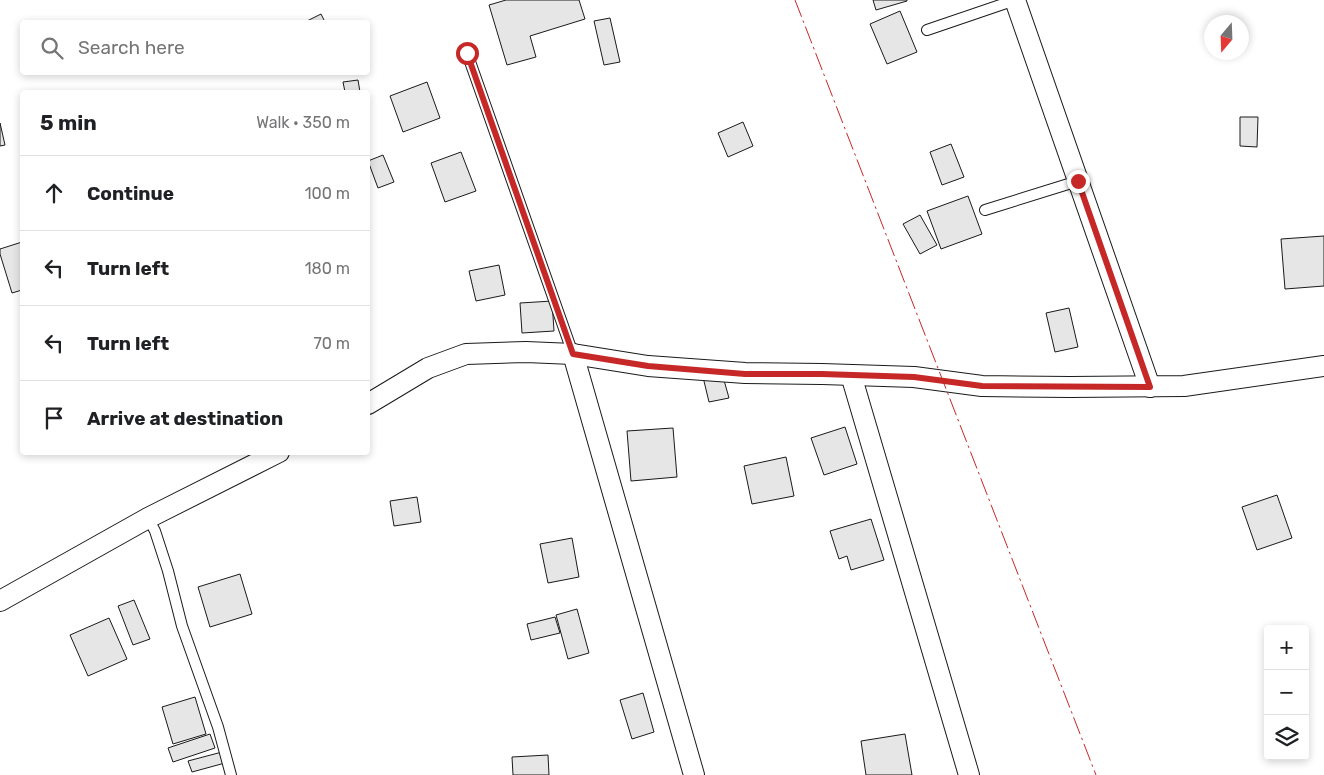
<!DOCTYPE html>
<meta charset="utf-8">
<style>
:root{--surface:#fff;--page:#f2f2f2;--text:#202124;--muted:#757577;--line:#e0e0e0}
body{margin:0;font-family:Rubik,sans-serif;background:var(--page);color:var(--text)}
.controls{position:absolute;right:15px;bottom:15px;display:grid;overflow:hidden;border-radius:5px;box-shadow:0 2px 8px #0003}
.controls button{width:45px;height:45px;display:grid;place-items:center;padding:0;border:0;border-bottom:1px solid var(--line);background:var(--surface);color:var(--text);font:25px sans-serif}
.compass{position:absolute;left:1204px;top:15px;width:45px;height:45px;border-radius:50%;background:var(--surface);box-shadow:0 2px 8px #0003;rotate:199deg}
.stop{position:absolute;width:15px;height:15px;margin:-11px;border:4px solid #c62828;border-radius:50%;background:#fff}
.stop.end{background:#c62828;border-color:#fff;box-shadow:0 1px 5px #0008}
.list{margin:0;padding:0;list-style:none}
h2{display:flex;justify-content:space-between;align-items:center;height:65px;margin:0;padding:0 20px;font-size:21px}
h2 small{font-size:16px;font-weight:400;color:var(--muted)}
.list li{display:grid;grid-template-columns:32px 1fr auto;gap:15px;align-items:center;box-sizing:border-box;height:75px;padding:0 20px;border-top:1px solid var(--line)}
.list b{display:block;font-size:19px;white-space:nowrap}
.list em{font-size:16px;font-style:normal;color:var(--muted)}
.icon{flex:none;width:28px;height:28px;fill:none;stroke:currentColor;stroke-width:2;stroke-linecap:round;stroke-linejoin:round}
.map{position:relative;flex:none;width:1324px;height:775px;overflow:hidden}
.search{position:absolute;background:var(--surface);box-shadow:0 2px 8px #0003;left:20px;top:20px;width:350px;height:55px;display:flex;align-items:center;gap:12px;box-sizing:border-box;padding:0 18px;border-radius:5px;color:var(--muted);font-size:19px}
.panel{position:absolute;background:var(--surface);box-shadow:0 2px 8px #0003;left:20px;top:90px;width:350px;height:365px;border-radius:5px}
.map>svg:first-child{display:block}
.building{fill:#e6e6e6;stroke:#1a1a1a}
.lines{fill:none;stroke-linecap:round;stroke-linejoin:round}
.lane-casing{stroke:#1a1a1a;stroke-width:12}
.street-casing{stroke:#1a1a1a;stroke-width:22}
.lane{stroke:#fff;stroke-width:10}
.street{stroke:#fff;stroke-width:20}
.power{stroke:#c62828;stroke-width:1;stroke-dasharray:18 4 2.5 4;stroke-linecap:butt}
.route{stroke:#c62828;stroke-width:6}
</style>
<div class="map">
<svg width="1324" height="775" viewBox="0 0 1324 775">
<rect width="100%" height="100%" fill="#fff"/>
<g class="building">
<polygon points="506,0 579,0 585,19 530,36 536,57 507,65 489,5"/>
<polygon points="873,0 907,0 907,1 876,10"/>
<polygon points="900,11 917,52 887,64 870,24"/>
<polygon points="321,14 325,22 305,22"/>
<polygon points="610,18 620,62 604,65 594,21"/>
<polygon points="358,80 360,92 345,92 343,82"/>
<polygon points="427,82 440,118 403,132 390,96"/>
<polygon points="1240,117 1258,117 1257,147 1240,146"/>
<polygon points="743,122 753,146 728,157 718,133"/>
<polygon points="0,123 5,145 0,146"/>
<polygon points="951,144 964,177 942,185 930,152"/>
<polygon points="461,152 476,191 445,202 431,163"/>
<polygon points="383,155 394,182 378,188 368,161"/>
<polygon points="968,196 982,234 941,249 927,211"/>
<polygon points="920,215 937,245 920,254 903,224"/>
<polygon points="1324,236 1324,286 1285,289 1281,239"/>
<polygon points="22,242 22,290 12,293 0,254 0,249"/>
<polygon points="499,265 505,295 476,301 469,271"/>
<polygon points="552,301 554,331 522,333 520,303"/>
<polygon points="1069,308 1078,347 1055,352 1046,313"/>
<polygon points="722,373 729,398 709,402 703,377"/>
<polygon points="845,427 857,464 824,475 811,438"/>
<polygon points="673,428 677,477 631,481 627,431"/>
<polygon points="786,457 794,496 752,504 744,466"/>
<polygon points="1277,495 1292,538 1257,550 1242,507"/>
<polygon points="417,497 421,522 394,526 390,501"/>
<polygon points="871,519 884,560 851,570 847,556 839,559 830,531"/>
<polygon points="572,538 579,577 548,583 540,544"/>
<polygon points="240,574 252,614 210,627 198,587"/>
<polygon points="134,600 150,639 133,645 118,606"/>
<polygon points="577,609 589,653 568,659 556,615"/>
<polygon points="555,617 560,633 531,640 527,624"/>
<polygon points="109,618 127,659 88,676 70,635"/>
<polygon points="643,693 654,732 632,739 620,700"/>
<polygon points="195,697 206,734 173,744 162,707"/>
<polygon points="210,734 215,748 173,762 168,748"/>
<polygon points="905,734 912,775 866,775 861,741"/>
<polygon points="222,752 225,763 192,772 188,761"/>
<polygon points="548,755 549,775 513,775 512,757"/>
</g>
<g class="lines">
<defs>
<g id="lane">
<polyline points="927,30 1015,0"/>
<polyline points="467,53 573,354"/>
<polyline points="985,210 1078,181"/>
<polyline points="148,518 155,531 168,571 182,626 218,727 231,775"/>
</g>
<g id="street">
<polyline points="1015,0 1150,387"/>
<polyline points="573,354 694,775"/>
<polyline points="851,375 969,775"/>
<polyline points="368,404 428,368 466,354 526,352 573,354 648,366 745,373 822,374 914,377 982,386 1070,387 1184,386 1324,366"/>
<polyline points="0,601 148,518 279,452"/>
</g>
</defs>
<use href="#lane" class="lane-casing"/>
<use href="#street" class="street-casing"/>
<use href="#lane" class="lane"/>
<use href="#street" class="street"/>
<polyline class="power" points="795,0 1096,775"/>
</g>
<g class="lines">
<polyline class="route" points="467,53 573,354 648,366 745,374 822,374 914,377 982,386 1150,387 1078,181"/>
</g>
</svg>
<div class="controls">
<button>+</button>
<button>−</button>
<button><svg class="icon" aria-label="layers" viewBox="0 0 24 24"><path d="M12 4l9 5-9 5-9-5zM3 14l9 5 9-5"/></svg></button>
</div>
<svg class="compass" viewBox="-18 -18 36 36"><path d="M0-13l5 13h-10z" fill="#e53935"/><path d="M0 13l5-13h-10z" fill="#757577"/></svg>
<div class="stop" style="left:467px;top:53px"></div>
<div class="stop end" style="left:1078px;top:181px"></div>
<div class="search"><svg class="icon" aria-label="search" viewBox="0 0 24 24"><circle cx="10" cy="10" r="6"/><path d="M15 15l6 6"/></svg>Search here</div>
<section class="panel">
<h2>5 min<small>Walk · 350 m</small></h2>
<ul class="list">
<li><svg class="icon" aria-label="ahead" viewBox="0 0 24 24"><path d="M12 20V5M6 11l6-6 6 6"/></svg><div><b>Continue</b></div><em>100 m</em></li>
<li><svg class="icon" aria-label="left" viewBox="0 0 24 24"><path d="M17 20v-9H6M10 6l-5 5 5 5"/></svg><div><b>Turn left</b></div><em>180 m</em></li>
<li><svg class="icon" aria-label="left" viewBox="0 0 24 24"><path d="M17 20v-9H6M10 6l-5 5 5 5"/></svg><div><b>Turn left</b></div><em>70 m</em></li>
<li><svg class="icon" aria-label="arrive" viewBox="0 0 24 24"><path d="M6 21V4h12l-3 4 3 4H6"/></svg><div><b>Arrive at destination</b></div></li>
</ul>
</section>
</div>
